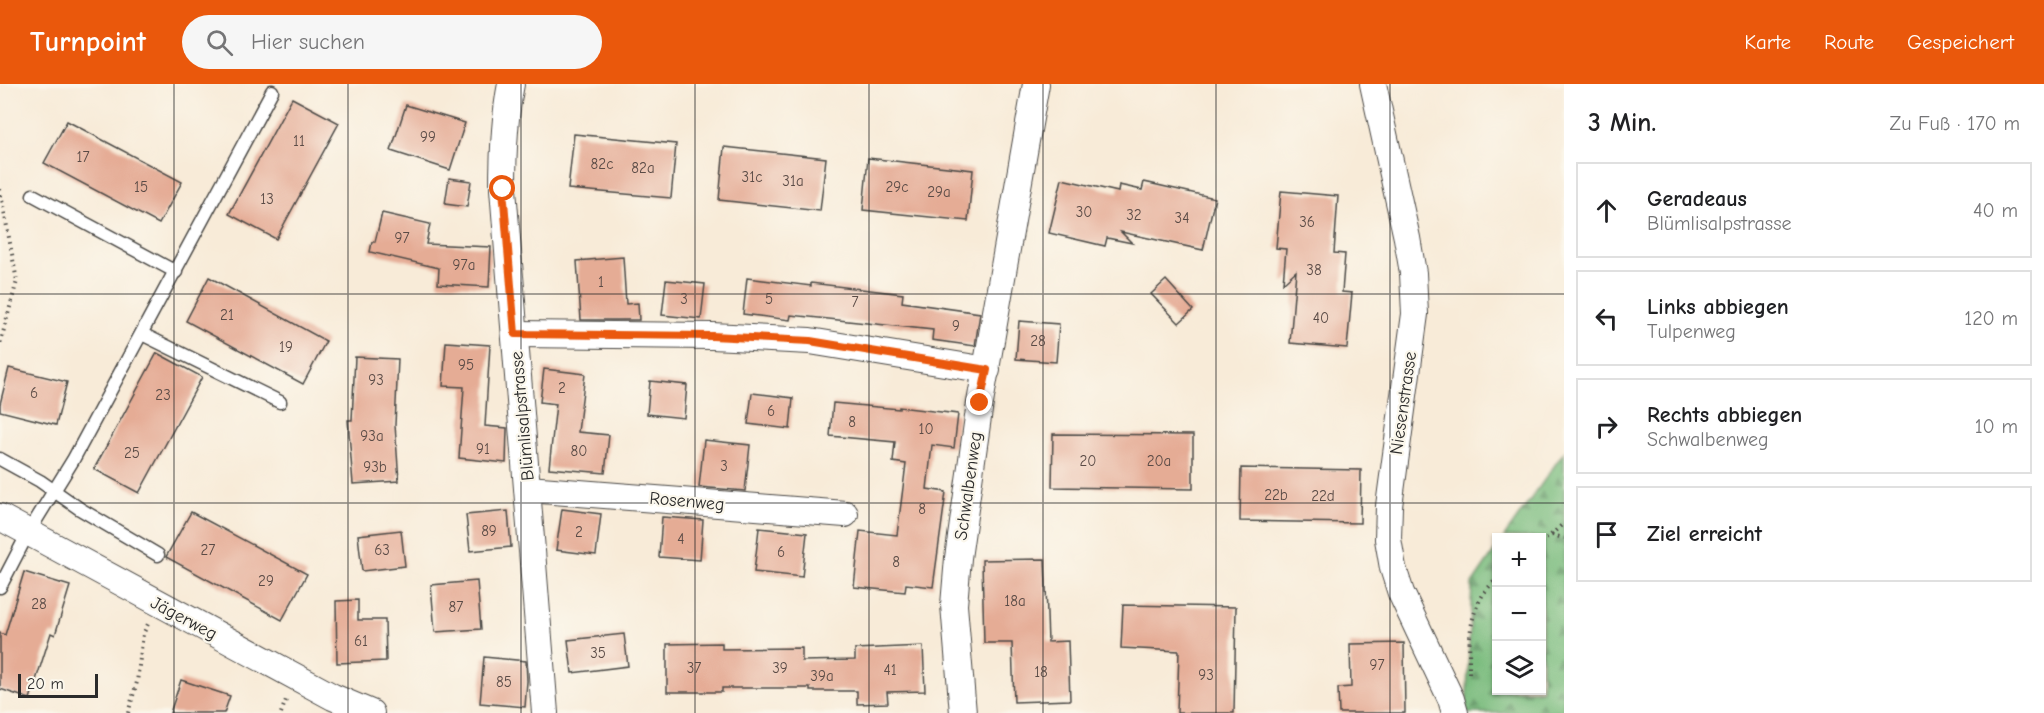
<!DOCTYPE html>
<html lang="de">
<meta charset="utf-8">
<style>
:root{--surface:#fff;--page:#f6f6f6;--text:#202124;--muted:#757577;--line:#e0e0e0;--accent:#ea580c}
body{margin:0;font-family:"Comic Neue",sans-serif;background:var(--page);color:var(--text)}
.controls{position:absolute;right:18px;bottom:18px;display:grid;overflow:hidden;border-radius:0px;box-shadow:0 2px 4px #0004}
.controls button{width:54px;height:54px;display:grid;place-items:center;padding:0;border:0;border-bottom:2px solid var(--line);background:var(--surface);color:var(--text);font:30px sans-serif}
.scale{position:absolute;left:18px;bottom:15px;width:80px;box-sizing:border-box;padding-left:6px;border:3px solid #2b2b2b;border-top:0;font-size:16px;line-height:21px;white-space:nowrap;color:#2b2b2b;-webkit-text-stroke:4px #fbf7ec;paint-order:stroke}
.stop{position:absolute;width:18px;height:18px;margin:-14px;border:4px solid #ea580c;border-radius:50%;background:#fff}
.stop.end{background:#ea580c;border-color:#fff;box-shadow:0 2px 6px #0008}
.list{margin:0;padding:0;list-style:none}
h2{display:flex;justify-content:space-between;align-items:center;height:78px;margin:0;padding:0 24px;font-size:26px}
h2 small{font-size:20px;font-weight:400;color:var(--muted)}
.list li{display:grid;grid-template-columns:39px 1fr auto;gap:18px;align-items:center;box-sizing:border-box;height:96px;margin:0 12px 12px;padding:0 12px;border:2px solid var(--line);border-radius:0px}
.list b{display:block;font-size:22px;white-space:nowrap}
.list p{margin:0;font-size:20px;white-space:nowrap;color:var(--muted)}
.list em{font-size:20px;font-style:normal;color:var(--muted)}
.icon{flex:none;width:33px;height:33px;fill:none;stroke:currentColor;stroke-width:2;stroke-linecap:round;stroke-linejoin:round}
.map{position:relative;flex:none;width:1564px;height:629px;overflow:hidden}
header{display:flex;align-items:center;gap:36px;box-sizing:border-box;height:84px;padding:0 30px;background:var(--accent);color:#fff}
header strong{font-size:28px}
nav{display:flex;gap:33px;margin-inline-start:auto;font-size:21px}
.search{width:420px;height:54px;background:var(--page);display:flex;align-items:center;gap:15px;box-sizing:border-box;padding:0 21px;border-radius:33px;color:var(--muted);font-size:22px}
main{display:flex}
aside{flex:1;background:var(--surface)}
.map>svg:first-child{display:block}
.forest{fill:url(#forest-firs);stroke:#527454;stroke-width:1.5}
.building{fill:#e5ac95}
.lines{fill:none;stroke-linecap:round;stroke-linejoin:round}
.lane-casing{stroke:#4a4845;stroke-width:15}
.street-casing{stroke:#4a4845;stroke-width:28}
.path{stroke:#4a4845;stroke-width:4;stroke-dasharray:1.5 4.5;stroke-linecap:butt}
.lane{stroke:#fff;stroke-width:12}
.street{stroke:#fff;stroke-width:26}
.route{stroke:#ea580c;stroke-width:8}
.grid{fill:none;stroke:#2b2b2b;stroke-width:1.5;stroke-opacity:0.55}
.labels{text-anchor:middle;stroke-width:4.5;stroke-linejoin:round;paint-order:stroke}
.number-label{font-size:15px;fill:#5a4b46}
.street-label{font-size:18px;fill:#2b2b2b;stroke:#fbf7ec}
</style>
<header>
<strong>Turnpoint</strong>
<div class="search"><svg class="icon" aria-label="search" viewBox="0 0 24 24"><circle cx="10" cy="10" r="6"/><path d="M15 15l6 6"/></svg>Hier suchen</div>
<nav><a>Karte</a><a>Route</a><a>Gespeichert</a></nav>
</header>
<main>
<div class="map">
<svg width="1564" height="629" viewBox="0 0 1564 629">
<defs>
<pattern id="forest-firs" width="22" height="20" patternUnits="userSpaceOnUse" patternTransform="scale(1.5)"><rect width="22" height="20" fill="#7abc7e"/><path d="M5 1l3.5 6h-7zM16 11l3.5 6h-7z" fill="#649967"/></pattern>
</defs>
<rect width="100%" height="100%" fill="#fbf7ec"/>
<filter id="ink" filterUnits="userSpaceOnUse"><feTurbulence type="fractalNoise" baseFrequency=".0167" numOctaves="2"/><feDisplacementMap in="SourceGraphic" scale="12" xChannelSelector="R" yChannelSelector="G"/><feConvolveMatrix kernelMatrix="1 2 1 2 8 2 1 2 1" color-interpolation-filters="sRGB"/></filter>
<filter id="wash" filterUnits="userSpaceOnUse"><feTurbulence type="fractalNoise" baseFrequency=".008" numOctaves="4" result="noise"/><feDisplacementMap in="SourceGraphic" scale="24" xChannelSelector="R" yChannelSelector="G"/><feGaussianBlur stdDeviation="1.35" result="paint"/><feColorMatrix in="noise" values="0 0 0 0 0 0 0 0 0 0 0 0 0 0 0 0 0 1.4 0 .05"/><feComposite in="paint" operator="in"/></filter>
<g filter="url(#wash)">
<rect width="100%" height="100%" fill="#f8ebd8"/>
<polygon class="forest" points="1564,368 1564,629 1466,629 1472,500 1496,465 1496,606 1542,606 1542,454 1504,453"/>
<g id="blocks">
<g class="building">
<polygon points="292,14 339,39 276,155 229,130"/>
<polygon points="406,21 465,39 450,86 391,67"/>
<polygon points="67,37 182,98 159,140 44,79"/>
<polygon points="574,50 676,60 671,114 568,105"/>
<polygon points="724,63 826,74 820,127 719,116"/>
<polygon points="868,74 973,86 968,137 863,126"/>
<polygon points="449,94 471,97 467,123 445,120"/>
<polygon points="1062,95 1118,108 1119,101 1142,106 1144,98 1215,114 1203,166 1121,148 1132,159 1107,154 1105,162 1049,149"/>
<polygon points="1281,107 1338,112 1334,169 1345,170 1342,208 1352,209 1347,264 1290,259 1296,187 1283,199 1286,165 1276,164"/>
<polygon points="382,129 430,140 426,160 491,163 489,203 438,200 439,184 370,168 372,158 375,158"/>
<polygon points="623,173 626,220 638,219 639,236 581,236 577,177"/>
<polygon points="209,193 326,257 303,300 186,237"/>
<polygon points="747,194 811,202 811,199 903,210 902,218 980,229 975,262 932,256 933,246 791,231 790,236 743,230"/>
<polygon points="666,196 705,200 701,235 662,231"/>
<polygon points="1166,196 1193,226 1179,239 1151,210"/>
<polygon points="1019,237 1059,240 1056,278 1016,275"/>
<polygon points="446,258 490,261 485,342 507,344 506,379 459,374 464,303 443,302"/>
<polygon points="157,269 202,293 139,409 94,385"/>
<polygon points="355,273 398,275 395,341 399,397 353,400 348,336 352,336"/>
<polygon points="9,284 67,298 56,341 0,327 0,320"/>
<polygon points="544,285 585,290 578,348 609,351 605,389 549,384 556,320 540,318"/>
<polygon points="650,297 687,301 684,334 647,330"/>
<polygon points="752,309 793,314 790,345 748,340"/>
<polygon points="833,319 899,325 899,323 958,330 954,364 932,361 927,405 946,408 933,503 906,500 905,508 854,503 860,447 897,451 906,380 893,378 895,358 830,352"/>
<polygon points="1053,350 1193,351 1193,405 1052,403"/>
<polygon points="704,356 750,361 745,407 699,403"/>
<polygon points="1241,384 1361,386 1360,439 1240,437"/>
<polygon points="562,425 601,430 596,471 556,466"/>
<polygon points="508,427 511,463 470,467 466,431"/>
<polygon points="191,428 307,490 282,536 166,473"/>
<polygon points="662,433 703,436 700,476 659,473"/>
<polygon points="759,444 807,449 802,493 754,488"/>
<polygon points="401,446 405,482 362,487 358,451"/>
<polygon points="1045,475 1048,558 1068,557 1070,616 1014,618 1012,559 984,559 982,476"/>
<polygon points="24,488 70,502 55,551 51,549 30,615 0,605 0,549 5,551"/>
<polygon points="477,497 481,545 435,548 431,501"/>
<polygon points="358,516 358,536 385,536 386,577 337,579 336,517"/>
<polygon points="1123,521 1236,523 1234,629 1177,629 1179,567 1121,564"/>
<polygon points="624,550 628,582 572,589 568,556"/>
<polygon points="722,559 722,565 802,564 802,577 855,576 855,565 923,562 925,607 887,608 888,619 857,620 857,607 810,607 810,604 722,604 722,608 667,608 667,560"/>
<polygon points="1404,559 1405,629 1339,629 1338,604 1351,603 1350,560"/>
<polygon points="484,573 526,577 527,597 525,623 480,619"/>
<polygon points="181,596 230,612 224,629 170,629"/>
</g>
</g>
</g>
<g filter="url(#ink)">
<use href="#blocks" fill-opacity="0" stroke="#4a4845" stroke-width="1.5"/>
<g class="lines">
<defs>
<g id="lane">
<polyline points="33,111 176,188"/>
<polyline points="142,250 280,318"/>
<polyline points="0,375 40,397 80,425 158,471"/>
<polyline points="0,503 28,449 73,376 272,7"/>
</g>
<g id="street">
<path d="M511 0C504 35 503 69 503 105L545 629"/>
<polyline points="1373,0 1407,154 1413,189 1415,230 1389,422 1388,455 1393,484 1401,509 1451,615 1455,629"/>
<polyline points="515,250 712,252 810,257 987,286"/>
<polyline points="528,405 845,430"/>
<polyline points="0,433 333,613 371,629"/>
<polyline points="963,629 954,521 958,474 980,319 1036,0"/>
</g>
</defs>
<use href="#lane" class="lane-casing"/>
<use href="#street" class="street-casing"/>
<g class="path">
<polyline points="0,105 17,197 0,260"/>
<polyline points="1552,451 1564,454"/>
<polyline points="1542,459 1564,439"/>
<path d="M1469 589C1469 555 1468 520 1496 496"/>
<polyline points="128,629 137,598 143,550 148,540"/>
<polyline points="281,629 286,616"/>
</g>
<use href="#lane" class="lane"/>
<use href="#street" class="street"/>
</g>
</g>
<g class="lines" filter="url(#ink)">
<polyline class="route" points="503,105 515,250 712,252 810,257 987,286 980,319"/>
</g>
<path class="grid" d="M174 0V629M348 0V629M521 0V629M695 0V629M869 0V629M1043 0V629M1216 0V629M1390 0V629M0 210H1564M0 419H1564"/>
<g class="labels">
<g class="number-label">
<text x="428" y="58">99</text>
<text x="299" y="62">11</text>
<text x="83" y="78">17</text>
<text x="602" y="85">82c</text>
<text x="643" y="89">82a</text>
<text x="752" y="98">31c</text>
<text x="793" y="102">31a</text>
<text x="141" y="108">15</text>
<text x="897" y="108">29c</text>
<text x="939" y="113">29a</text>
<text x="267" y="120">13</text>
<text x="1084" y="133">30</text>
<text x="1134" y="136">32</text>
<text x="1182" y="139">34</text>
<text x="1307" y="143">36</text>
<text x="402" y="159">97</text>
<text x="464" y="186">97a</text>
<text x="1314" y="191">38</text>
<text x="601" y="203">1</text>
<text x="684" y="220">3</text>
<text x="769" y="220">5</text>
<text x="855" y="223">7</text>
<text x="227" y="236">21</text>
<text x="1321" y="239">40</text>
<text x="956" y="247">9</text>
<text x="1038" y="262">28</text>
<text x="286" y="268">19</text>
<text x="466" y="286">95</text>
<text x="376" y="301">93</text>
<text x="562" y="309">2</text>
<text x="34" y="314">6</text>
<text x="163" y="316">23</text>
<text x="771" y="332">6</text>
<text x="852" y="343">8</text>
<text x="926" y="350">10</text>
<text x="372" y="357">93a</text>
<text x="483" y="370">91</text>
<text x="579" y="372">80</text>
<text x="132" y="374">25</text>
<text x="1088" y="382">20</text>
<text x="1159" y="382">20a</text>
<text x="724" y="387">3</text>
<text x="375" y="388">93b</text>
<text x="1276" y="416">22b</text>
<text x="1323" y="417">22d</text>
<text x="922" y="430">8</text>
<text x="489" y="452">89</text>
<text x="579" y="453">2</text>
<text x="681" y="460">4</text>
<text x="208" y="471">27</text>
<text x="382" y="471">63</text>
<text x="781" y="473">6</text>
<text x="896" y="483">8</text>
<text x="266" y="502">29</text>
<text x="1015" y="522">18a</text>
<text x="39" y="525">28</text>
<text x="456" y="528">87</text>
<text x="361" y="562">61</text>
<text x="598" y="574">35</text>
<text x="1377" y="586">97</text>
<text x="694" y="589">37</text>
<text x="780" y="589">39</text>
<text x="890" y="591">41</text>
<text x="1041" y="593">18</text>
<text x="1206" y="596">93</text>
<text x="822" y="597">39a</text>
<text x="504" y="603">85</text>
</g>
<g class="street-label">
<text transform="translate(1403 319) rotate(-82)" y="6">Niesenstrasse</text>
<text transform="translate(522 332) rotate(-95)" y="6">Blümlisalpstrasse</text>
<text transform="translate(968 402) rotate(-82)" y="6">Schwalbenweg</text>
<text transform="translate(687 417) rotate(5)" y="6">Rosenweg</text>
<text transform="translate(184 534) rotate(28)" y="6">Jägerweg</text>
</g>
</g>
</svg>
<div class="controls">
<button>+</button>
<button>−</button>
<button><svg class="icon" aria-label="layers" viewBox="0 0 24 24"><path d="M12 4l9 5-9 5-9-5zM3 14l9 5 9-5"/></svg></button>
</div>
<div class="scale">20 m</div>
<div class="stop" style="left:503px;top:105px"></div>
<div class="stop end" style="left:980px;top:319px"></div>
</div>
<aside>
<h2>3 Min.<small>Zu Fuß · 170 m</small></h2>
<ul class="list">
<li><svg class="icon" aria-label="ahead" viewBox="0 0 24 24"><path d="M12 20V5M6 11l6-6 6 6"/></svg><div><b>Geradeaus</b><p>Blümlisalpstrasse</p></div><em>40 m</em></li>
<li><svg class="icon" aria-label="left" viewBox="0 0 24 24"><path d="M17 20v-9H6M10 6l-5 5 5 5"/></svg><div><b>Links abbiegen</b><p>Tulpenweg</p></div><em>120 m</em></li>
<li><svg class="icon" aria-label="right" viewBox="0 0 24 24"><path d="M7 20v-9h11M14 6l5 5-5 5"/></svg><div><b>Rechts abbiegen</b><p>Schwalbenweg</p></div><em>10 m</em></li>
<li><svg class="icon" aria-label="arrive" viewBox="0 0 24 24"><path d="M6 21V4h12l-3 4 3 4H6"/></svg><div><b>Ziel erreicht</b></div></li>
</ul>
</aside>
</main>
